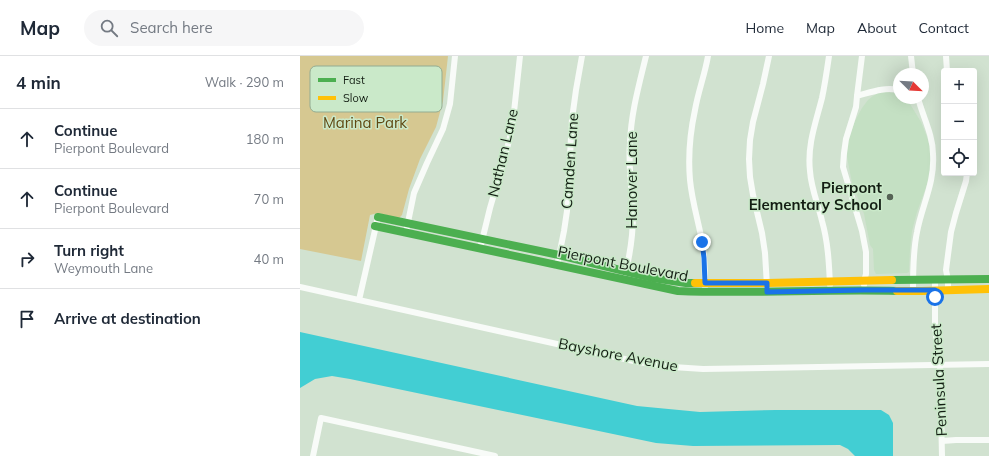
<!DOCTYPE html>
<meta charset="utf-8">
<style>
:root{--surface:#fff;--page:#f6f6f7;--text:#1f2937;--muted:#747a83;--line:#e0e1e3}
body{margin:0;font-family:Mulish,sans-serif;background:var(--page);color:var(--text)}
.controls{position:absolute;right:12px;top:12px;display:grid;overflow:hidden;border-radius:4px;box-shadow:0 4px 16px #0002}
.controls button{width:36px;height:36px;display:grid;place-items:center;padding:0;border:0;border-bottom:1px solid var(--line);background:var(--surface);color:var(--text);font:20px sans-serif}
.compass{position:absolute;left:593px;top:12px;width:36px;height:36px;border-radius:50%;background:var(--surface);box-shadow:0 4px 16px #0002;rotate:114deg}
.stop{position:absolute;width:12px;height:12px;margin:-9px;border:3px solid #1a73e8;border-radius:50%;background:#fff}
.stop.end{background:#1a73e8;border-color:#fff;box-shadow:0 1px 4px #0008}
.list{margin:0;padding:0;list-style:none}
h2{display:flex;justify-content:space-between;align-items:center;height:52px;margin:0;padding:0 16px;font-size:17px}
h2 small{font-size:13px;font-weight:400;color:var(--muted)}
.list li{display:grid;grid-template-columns:26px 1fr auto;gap:12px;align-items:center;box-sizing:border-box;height:60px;padding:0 16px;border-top:1px solid var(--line)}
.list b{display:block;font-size:15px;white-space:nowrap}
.list p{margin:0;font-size:13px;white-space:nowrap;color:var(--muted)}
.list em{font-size:13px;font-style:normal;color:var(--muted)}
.icon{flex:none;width:22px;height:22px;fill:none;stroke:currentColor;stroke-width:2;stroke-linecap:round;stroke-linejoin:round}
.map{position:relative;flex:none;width:689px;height:400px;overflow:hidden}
header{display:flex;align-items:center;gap:24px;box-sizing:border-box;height:56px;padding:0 20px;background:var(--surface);border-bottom:1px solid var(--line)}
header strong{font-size:19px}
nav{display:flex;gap:22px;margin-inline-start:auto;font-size:14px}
.search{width:280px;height:36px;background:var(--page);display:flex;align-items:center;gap:10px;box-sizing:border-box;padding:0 14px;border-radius:22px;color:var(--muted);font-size:15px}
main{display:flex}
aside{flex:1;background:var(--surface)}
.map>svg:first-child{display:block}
.built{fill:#c4e0c3}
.green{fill:#d6c891}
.water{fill:#42ced3}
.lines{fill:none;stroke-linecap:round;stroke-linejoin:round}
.street{stroke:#f8fbf8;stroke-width:6}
.fast{stroke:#4caf50;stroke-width:8}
.slow{stroke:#ffc107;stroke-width:8}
.route{stroke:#1a73e8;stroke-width:5}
.poi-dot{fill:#566355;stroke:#cae9c9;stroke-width:1.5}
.labels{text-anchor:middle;stroke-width:3;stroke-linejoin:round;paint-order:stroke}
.park-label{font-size:15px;fill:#604812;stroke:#cae9c9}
.street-label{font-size:15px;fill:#131e13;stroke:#cae9c9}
.poi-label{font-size:15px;font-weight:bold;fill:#131e13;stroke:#cae9c9;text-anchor:end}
.key{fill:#cae9c9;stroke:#93ac92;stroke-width:1}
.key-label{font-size:11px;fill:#131e13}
</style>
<header>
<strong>Map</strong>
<div class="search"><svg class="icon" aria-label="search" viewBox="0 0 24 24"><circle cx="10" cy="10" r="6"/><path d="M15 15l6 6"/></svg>Search here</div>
<nav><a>Home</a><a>Map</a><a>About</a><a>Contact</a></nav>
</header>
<main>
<aside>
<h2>4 min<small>Walk · 290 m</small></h2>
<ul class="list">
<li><svg class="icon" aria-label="ahead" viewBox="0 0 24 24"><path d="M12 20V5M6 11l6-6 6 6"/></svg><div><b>Continue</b><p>Pierpont Boulevard</p></div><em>180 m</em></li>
<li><svg class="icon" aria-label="ahead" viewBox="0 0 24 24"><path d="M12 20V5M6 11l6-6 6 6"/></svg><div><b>Continue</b><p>Pierpont Boulevard</p></div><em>70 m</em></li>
<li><svg class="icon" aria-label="right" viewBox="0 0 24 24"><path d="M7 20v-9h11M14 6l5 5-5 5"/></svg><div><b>Turn right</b><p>Weymouth Lane</p></div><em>40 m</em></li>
<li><svg class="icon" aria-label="arrive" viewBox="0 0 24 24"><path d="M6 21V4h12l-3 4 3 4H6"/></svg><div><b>Arrive at destination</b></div></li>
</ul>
</aside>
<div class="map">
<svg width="689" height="400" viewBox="0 0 689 400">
<rect width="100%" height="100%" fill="#d1e2d0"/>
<polygon class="built" points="586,36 594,37 599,39 599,42 605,42 610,48 621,66 627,81 631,94 631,109 629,123 617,156 612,175 610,194 609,216 607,217 578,218 576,218 574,214 573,193 570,189 564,158 552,127 547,101 548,85 551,76 555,65 562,52 568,44 573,40 578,37"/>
<polygon class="green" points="0,0 148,0 143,45 136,71 120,103 109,133 102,159 99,162 78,157 70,159 61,205 0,193"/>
<polygon class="water" points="0,276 337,350 400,356 476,354 581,354 589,359 593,367 593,400 555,400 548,393 540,389 393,390 356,387 50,323 32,320 15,323 0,332"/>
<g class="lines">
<g class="street">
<path d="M529 0C527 14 525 28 522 42 516 66 507 89 510 115 511 132 518 148 522 165 528 186 529 207 530 229"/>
<polyline points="611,0 613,18"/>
<polyline points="646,0 647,15"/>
<polyline points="557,40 562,0"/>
<polyline points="106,176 114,137 127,107 143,73 150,48 155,0"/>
<polyline points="180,193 190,152 204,104 210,81 214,56 220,0"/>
<polyline points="257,210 264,175 267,155 272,63 276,34 282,0"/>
<path d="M325 219C330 199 333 179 333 158 332 134 328 111 330 87 331 57 339 29 346 0"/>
<polyline points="635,224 635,273 640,308 642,400"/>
<path d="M564 229V225L566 218V196L562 175 543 111 544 97 546 83 556 51 557 40C572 36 583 31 599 34"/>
<polyline points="467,230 465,197 462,177 453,139 450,121 449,103 450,84 453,66 463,28 469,0"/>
<polyline points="0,231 338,306 373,311 403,313 689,308"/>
<path d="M405 231C405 215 405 200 402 185 398 164 392 145 390 124 388 101 390 77 395 54 398 36 405 18 408 0"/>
<path d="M613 234C613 215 613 195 617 176 622 149 635 127 633 98 633 79 623 61 618 42"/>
<polyline points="648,234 648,224 646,214 651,176 656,157 666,125 667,117"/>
<polyline points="59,244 78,161"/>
<polyline points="642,385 656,384 689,384"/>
<polyline points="13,400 21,362 195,400"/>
</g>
<g class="fast">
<polyline points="78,161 259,199 353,222 386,227 395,227"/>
<path d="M75 170 378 235C451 238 524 233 597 235"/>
<polyline points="592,224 689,223"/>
</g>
<g class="slow">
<polyline points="395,227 467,227 592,224"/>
<polyline points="597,235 622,235 689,233"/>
</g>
</g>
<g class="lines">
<polyline class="route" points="402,186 404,202 405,227 467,227 467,236 564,234 635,234 635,241"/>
</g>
<circle class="poi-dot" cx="590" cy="141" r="4"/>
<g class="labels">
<g class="park-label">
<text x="65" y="72">Marina Park</text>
</g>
<g class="street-label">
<text transform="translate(203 97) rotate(-77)" y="5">Nathan Lane</text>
<text transform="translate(270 105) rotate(-86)" y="5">Camden Lane</text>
<text transform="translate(332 124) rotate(-90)" y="5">Hanover Lane</text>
<text transform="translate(323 208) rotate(11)" y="5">Pierpont Boulevard</text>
<text transform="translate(318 299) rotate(11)" y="5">Bayshore Avenue</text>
<text transform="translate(639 324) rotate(-93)" y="5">Peninsula Street</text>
</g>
<g class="poi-label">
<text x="582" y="137">Pierpont<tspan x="582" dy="17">Elementary School</tspan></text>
</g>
</g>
<rect x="10" y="10" width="132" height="46" rx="6" class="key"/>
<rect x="18" y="22" width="18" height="4" fill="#4caf50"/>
<rect x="18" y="40" width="18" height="4" fill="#ffc107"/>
<g class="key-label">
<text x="43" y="28">Fast</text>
<text x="43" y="46">Slow</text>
</g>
</svg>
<div class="controls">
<button>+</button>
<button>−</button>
<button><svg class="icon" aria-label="locate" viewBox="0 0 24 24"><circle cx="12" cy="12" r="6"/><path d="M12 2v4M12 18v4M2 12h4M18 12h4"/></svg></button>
</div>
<svg class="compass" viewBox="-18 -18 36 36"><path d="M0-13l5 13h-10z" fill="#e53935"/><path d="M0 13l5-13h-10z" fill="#747a83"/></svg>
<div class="stop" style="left:635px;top:241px"></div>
<div class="stop end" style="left:402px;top:186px"></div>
</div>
</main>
